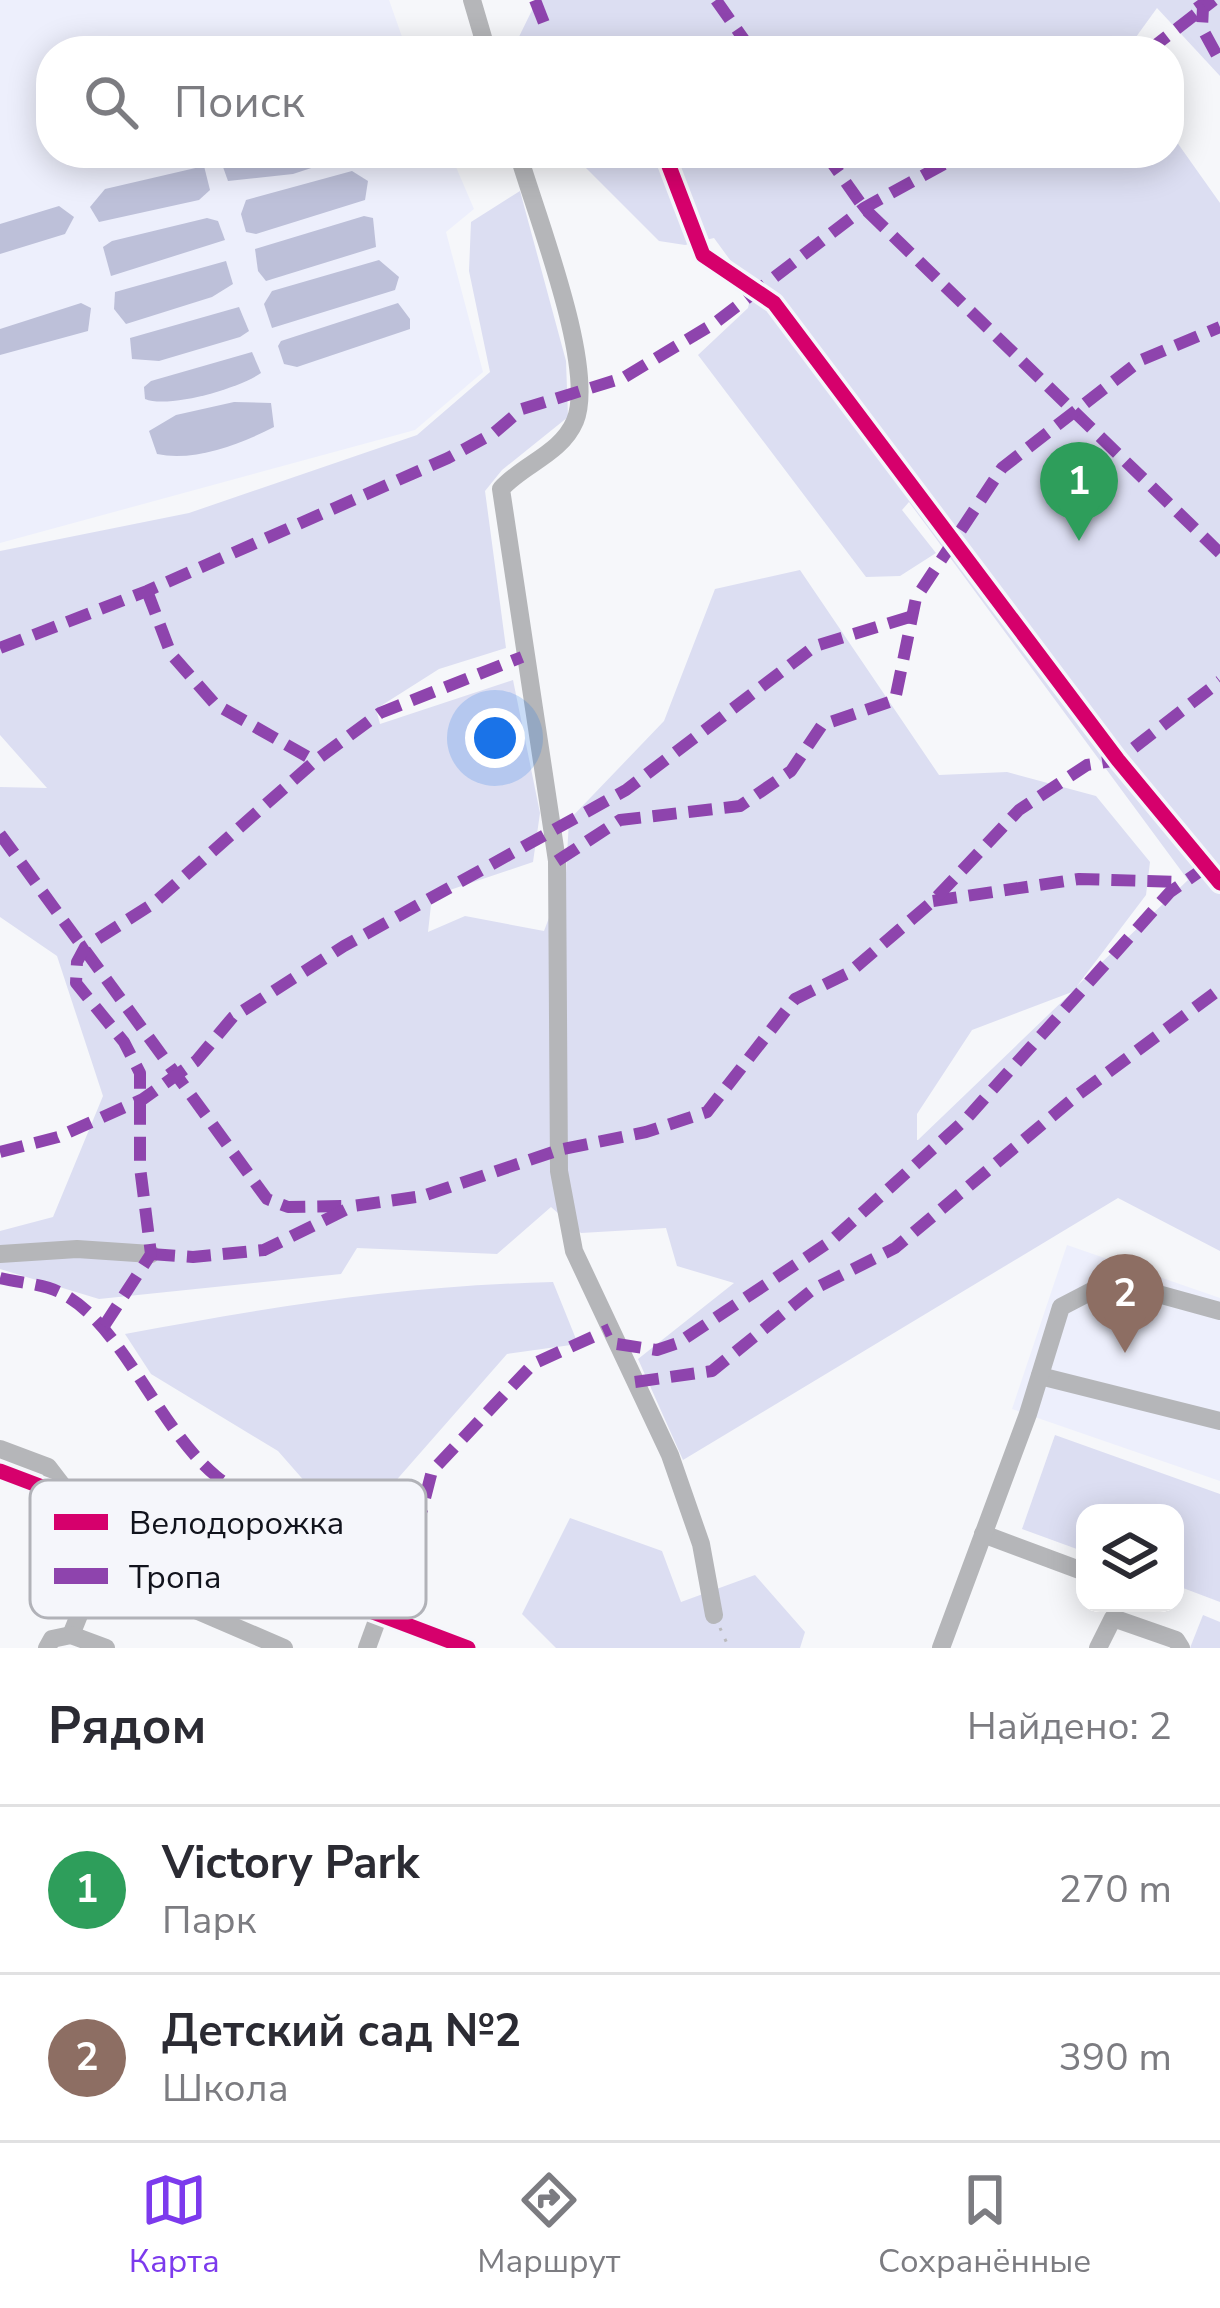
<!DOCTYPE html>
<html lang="ru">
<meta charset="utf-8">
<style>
:root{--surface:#fff;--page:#f2f2f3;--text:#2b2b33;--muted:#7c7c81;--line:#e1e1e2;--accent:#7c3aed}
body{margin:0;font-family:"Nunito Sans",sans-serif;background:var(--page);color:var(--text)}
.controls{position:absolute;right:36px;bottom:36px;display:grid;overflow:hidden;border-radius:24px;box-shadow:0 6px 30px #0003}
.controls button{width:108px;height:108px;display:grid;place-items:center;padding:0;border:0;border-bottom:3px solid var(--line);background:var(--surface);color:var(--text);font:60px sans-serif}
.you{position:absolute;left:495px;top:738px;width:42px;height:42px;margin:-30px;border:9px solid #fff;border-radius:50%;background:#1a73e8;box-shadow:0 0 0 18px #1a73e833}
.badge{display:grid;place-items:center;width:78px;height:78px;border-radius:50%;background:var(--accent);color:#fff;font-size:39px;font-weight:700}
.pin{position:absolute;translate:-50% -99px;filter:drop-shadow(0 3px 6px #0008)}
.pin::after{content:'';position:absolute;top:63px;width:42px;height:36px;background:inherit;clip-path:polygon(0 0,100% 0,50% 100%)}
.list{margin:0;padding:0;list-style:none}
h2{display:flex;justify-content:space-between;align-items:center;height:156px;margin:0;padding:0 48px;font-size:51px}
h2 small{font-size:39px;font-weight:400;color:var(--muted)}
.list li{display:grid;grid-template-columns:78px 1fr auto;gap:36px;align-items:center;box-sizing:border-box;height:168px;padding:0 48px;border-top:3px solid var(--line)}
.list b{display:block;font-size:45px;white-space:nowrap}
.list p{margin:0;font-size:39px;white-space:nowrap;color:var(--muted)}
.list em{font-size:39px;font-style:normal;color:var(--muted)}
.icon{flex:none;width:66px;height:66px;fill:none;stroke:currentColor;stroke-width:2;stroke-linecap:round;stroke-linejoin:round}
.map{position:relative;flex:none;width:1220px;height:1648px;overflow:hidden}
.search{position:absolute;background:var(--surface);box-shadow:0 6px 30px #0003;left:36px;right:36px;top:36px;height:132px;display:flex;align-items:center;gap:30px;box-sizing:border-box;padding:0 42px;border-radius:48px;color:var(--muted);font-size:45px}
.sheet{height:492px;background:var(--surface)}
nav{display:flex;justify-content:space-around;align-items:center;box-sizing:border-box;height:168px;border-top:3px solid var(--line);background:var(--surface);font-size:33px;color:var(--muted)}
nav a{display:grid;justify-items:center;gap:6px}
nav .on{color:var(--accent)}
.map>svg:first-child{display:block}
.built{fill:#edeffc}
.green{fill:#dcdef2;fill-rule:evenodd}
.water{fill:#bdc0d9}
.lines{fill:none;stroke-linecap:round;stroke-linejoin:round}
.path{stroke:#bababd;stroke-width:3;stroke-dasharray:3 9;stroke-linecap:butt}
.minor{stroke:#b5b6b9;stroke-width:18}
.quiet{stroke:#8e44ad;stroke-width:12;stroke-dasharray:24 12;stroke-linecap:butt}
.cycleway-casing{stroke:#f5f6fb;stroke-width:22}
.cycleway{stroke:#d6006c;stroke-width:15}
.key{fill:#f5f6fb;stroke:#b1b2b8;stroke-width:3}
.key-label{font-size:33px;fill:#11131c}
</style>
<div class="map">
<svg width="1220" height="1648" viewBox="0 0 1220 1648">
<rect width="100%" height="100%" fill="#f6f7fa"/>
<g class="built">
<polygon points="0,0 389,0 407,51 51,51 51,153 450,153 474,209 446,232 483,372 415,430 0,543"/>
<polygon points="1067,1245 1220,1298 1220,1481 1012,1409"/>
</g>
<g class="green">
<polygon points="537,0 1220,0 1220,76 1157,8 1136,37 1122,45 1125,51 512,51"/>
<path d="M1169 131 1220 203V1251L1118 1198 683 1460 638 1359 734 1283 677 1266 666 1228 581 1233 551 1207 497 1254 357 1248 341 1274 99 1299 0 1269V1231L53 1217 103 1096 57 956 0 917V787L47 788 0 735V551L189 513 417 435 490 372 469 271 471 222 520 191 566 361 568 417 502 470 485 491 506 648 439 669 376 709 380 724 513 680 540 813 533 862 432 896 428 932 465 916 544 931 566 873 569 820 664 721 715 589 800 570 939 775 1007 772 1096 796 1150 862 1146 895 1077 986 1188 880 909 502 902 510 936 553 900 576 866 577 698 355 748 308 752 290 714 238 685 245 659 241 571 153H1169ZM1072 992 918 1140H917V1114L972 1030Z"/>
<path d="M553 1282 578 1344 507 1354 350 1533 278 1451 151 1374 125 1334C275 1306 400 1286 553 1282Z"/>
<polygon points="1055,1435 1220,1494 1220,1602 1175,1585 1175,1513 1085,1513 1085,1552 1022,1529"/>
<polygon points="570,1518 662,1551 681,1602 755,1575 805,1632 800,1648 556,1648 522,1614"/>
<polygon points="1203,1615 1220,1622 1220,1648 1190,1648"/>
</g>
<g class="water">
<polygon points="244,153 357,153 293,174 228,181 223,167"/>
<polygon points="204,166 210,190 199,200 99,222 90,207 105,189"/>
<polygon points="352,171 368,181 365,200 256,234 246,232 241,214 246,200"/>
<polygon points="59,206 74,217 65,234 0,254 0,224"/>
<polygon points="364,216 373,218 376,247 266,281 258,271 255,249"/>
<polygon points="207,218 218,221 225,240 111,276 103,247 112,241"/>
<polygon points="379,260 399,277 395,290 272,328 264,304 272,291"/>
<polygon points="226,261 233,284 212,297 126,324 114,309 115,292"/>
<polygon points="81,303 91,308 88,331 0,355 0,329"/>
<polygon points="398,303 410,319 410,329 297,367 284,364 278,346 281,341"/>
<polygon points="239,307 249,331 240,337 159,361 132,359 130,338"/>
<path d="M252 352 261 373C240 388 168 409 145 399L144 387 151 381Z"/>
<path d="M234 402 271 403 274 427C241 444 194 462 157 454L149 431 176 415Z"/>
</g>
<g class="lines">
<polyline class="path" points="720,1628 729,1648"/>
<g class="minor">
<polyline points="472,0 487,51"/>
<path d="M518 153C535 212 597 368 575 421 561 454 523 464 501 489L557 861 559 1171 574 1251 670 1455 701 1544 714 1615"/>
<polyline points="0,1254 77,1249 151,1254"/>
<polyline points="1040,1376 1220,1421"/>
<polyline points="0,1449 48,1467 71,1497"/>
<polyline points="0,1471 468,1648"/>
<polyline points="983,1534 1085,1572"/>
<polyline points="98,1568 284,1648"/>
<polyline points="71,1635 98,1568 111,1513"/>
<polyline points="47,1648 52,1639 71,1635 106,1648"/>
<polyline points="367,1648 379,1615"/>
<polyline points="941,1648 1028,1414 1061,1307 1111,1281 1220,1311"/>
<polyline points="1098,1648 1113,1618 1176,1640 1181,1648"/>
</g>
<g class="quiet">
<polyline points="535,0 546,28"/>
<polyline points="716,0 752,51"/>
<polyline points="1198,0 1203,7 1202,28 1220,61"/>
<polyline points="1148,51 1214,0"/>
<polyline points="825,153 864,208 1220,553"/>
<polyline points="147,591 171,654 215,704 315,761"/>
<polyline points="0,648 147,591 448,458 494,433 522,409 623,378 715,323 864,208 964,153"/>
<polyline points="0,834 267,1199 288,1207 347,1206"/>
<polyline points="557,861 620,820 740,806 791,771 822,725 895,700 916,598 1002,468 1141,360 1220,327"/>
<polyline points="933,901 1079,879 1183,882"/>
<polyline points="0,1152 58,1137 143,1099 196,1061 233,1017 344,946 626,790 815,646 913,616"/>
<polyline points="151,1254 193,1257 264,1250 353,1206 423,1196 559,1150 646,1132 707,1112 795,999 850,972 933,901 1019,810 1087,765 1118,760 1220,681"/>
<path d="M0 1278C19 1283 46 1284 63 1294 123 1326 158 1428 216 1476 269 1520 298 1490 341 1560L320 1592"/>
<polyline points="104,1326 151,1254 140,1167 140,1073 124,1042 76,983 77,962 85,947 154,903 315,761 380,713 522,657"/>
<polyline points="617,1344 657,1350 678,1343 831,1241 967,1118 1170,892 1206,867"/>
<polyline points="635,1382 712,1371 812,1290 895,1248 1075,1097 1220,989"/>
<polyline points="341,1560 422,1510 432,1471 533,1364 610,1329"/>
</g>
<defs>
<g id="cycleway">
<polyline points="664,153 703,255 774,303 1118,760 1220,883"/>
<polyline points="0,1471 468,1648"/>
</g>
</defs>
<use href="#cycleway" class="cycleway-casing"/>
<use href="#cycleway" class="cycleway"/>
</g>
<rect x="30" y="1480" width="396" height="138" rx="18" class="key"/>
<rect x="54" y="1514" width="54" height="16" fill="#d6006c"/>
<rect x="54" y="1568" width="54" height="16" fill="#8e44ad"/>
<g class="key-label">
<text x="129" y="1534">Велодорожка</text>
<text x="129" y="1588">Тропа</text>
</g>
</svg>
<div class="controls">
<button><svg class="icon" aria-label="layers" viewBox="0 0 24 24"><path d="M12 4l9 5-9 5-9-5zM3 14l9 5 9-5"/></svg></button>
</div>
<div class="you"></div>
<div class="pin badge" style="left:1079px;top:541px;background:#2e9e5b">1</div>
<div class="pin badge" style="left:1125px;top:1353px;background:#8d6e63">2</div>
<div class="search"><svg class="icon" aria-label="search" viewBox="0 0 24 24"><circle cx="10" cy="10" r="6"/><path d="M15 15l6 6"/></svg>Поиск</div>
</div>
<section class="sheet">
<h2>Рядом<small>Найдено: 2</small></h2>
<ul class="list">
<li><span class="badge" style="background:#2e9e5b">1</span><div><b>Victory Park</b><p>Парк</p></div><em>270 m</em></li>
<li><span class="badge" style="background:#8d6e63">2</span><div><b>Детский сад №2</b><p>Школа</p></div><em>390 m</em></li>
</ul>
</section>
<nav>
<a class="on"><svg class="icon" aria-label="map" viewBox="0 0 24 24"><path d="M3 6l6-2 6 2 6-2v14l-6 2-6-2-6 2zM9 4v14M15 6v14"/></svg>Карта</a>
<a><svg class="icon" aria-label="directions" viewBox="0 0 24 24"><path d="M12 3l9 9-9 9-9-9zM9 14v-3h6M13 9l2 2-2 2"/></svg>Маршрут</a>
<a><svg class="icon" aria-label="saved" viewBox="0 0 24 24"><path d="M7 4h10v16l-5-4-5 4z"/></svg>Сохранённые</a>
</nav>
